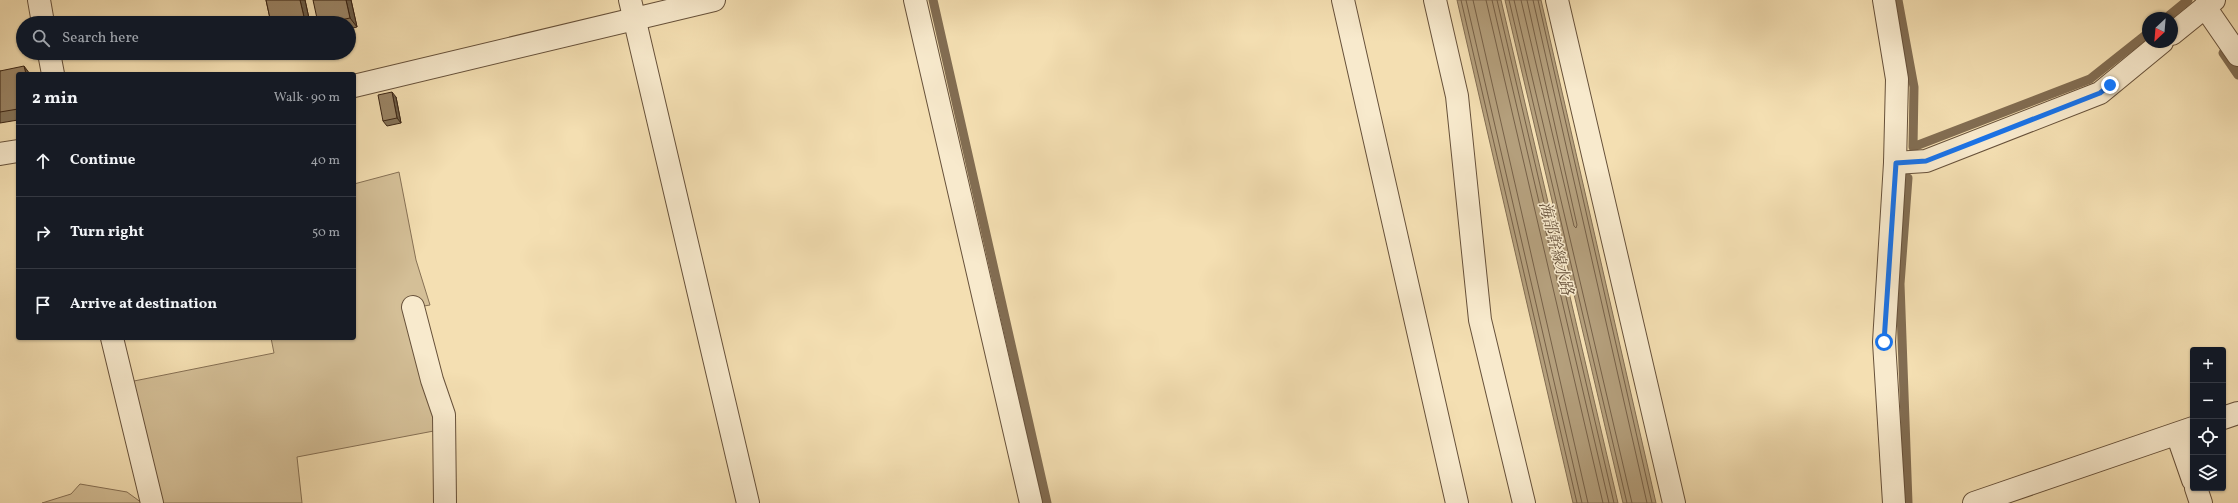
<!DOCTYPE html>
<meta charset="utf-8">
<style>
:root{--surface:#171b24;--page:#242831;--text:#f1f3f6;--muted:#9ea1a6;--line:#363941}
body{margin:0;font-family:Vollkorn,"Noto Serif JP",serif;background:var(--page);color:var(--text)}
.controls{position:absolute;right:12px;bottom:12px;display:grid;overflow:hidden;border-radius:4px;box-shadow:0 1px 3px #0004}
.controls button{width:36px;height:36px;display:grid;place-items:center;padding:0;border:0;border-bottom:1px solid var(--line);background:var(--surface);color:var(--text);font:20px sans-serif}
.compass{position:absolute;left:2142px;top:12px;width:36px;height:36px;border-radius:50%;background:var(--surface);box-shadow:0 1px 3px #0004;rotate:206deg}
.stop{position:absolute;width:12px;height:12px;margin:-9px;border:3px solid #1a73e8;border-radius:50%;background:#fff}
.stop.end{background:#1a73e8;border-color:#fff;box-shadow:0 1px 4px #0008}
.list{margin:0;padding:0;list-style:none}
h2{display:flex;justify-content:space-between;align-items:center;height:52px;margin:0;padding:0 16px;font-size:17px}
h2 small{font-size:13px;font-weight:400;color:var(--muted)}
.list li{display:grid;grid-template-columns:26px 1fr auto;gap:12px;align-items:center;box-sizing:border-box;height:72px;padding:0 16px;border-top:1px solid var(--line)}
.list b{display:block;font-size:15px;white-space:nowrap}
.list em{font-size:13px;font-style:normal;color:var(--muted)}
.icon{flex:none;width:22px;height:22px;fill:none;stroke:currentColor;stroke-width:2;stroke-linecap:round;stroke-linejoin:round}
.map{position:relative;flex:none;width:2238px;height:503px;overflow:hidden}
.search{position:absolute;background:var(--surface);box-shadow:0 1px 3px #0004;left:16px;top:16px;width:340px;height:44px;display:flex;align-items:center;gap:10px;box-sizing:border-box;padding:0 14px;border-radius:22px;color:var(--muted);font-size:15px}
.panel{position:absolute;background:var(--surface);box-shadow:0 1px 3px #0004;left:16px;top:72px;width:340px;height:268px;border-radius:4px}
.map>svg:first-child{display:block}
.green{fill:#d4bf97;stroke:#867054}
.water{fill:#b49f7c;stroke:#826d52}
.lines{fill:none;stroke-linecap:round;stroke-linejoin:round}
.shore{stroke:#766047;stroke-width:1}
.stream{stroke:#826d52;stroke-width:9}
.minor-casing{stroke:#67513a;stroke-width:24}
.minor{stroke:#f8eacd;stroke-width:22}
.wall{fill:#847257;stroke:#382212}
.shaded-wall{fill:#6c5c47;stroke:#382212}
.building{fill:#9a8465;stroke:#382212}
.route{stroke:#1a73e8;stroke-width:5}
.labels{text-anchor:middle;stroke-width:3;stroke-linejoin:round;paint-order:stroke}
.water-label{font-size:16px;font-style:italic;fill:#634e37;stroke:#f8eacd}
</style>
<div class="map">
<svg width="2238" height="503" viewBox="0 0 2238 503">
<rect width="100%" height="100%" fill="#f4dfb2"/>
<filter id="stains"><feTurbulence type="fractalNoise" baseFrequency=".005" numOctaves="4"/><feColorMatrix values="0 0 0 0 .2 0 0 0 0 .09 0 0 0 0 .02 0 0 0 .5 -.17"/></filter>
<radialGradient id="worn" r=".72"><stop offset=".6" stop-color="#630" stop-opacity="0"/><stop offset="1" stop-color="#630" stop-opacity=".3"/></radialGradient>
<g class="green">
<polygon points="399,172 416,260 430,305 406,309 439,430 297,457 302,503 159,503 129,382 274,353 271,338 354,338 354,184"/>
<polygon points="80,484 127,492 142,503 42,503 71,494"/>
</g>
<g class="water">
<polygon points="1457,0 1501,0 1618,503 1573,503"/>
<polygon points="1505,0 1541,0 1656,503 1623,503"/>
</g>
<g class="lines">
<g class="shore">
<polyline points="1461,0 1577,503"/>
<polyline points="1466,0 1582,503"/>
<polyline points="1473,0 1588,503"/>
<polyline points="1486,0 1603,503"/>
<polyline points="1492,0 1609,503"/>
<polyline points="1497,0 1614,503"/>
<polyline points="1509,0 1627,503"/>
<polyline points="1514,0 1632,503"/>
<polyline points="1521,0 1574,226 1576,228 1577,225 1527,0"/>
<polyline points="1533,0 1647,503"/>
<polyline points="1538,0 1652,503"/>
</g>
<g class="stream">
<polyline points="933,0 1047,503"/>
<polyline points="1898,0 1914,87 1913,147 2090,79 2148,33"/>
<polyline points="2166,18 2188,0"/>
<polyline points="2223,53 2238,75"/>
<polyline points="1908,178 1900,284 1908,503"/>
</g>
<defs>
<g id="minor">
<polyline points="39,0 43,23"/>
<polyline points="630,0 748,503"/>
<polyline points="915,0 1031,503"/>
<polyline points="1343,0 1457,503"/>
<polyline points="1435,0 1457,96 1480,320 1524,503"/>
<polyline points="1557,0 1674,503"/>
<polyline points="1884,0 1897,79 1895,163 1884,342 1894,503"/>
<polyline points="2205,7 2238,55"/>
<polyline points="2172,34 2214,0"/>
<polyline points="49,53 53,74"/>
<polyline points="354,86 714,0"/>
<polyline points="0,154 18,151"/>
<polyline points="1895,163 1926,161 2100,93 2162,42"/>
<polyline points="413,307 432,380 444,415 445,503"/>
<polyline points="112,338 152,503"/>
<polyline points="2223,418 2238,413"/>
<polyline points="2177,434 2193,480"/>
<polyline points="2196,488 2201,503"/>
<polyline points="1974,503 2193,428"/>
</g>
</defs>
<use href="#minor" class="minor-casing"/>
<use href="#minor" class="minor"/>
</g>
<g class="wall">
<polygon points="266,0 305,0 310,23 271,23"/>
<polygon points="351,0 357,27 349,29 349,23 318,23"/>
<polygon points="0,71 18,74 18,120 0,123"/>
<polygon points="396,97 401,123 387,126 383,121"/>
</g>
<g class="shaded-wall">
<polygon points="300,0 305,0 310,23 307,23 304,17"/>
<polygon points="346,0 351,0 357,27 350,18"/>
<polygon points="24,66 30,74 26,74"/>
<polygon points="392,92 396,97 401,123 397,118"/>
</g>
<g class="building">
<polygon points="266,0 300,0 304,17 278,23 271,23"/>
<polygon points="313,0 346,0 350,18 326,23 318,23"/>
<polygon points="24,66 26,74 18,74 18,109 0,112 0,71"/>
<polygon points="392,92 397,118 383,121 378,95"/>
</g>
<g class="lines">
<polyline class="route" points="1884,342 1896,163 1926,161 2100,93 2110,85"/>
</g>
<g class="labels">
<g class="water-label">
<text transform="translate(1557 248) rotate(76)" y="6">海部幹線水路</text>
</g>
</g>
<rect width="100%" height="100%" filter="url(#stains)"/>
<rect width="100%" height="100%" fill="url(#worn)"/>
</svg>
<div class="controls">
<button>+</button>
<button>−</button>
<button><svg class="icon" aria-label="locate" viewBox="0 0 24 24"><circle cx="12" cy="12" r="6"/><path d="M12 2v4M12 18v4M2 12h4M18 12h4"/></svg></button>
<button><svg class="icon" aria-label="layers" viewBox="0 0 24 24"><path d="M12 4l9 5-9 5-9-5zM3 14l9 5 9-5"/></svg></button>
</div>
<svg class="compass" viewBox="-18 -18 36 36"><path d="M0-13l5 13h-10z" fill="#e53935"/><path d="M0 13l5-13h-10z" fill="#9ea1a6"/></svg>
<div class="stop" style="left:1884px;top:342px"></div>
<div class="stop end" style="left:2110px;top:85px"></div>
<div class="search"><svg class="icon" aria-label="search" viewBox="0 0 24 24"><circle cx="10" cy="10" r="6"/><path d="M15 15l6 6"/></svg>Search here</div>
<section class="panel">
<h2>2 min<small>Walk · 90 m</small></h2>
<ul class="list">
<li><svg class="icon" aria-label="ahead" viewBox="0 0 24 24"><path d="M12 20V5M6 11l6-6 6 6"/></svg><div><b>Continue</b></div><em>40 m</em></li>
<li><svg class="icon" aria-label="right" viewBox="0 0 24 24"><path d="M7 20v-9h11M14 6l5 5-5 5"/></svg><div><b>Turn right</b></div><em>50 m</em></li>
<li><svg class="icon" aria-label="arrive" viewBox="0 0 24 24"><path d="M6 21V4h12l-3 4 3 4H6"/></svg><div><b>Arrive at destination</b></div></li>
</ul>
</section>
</div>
